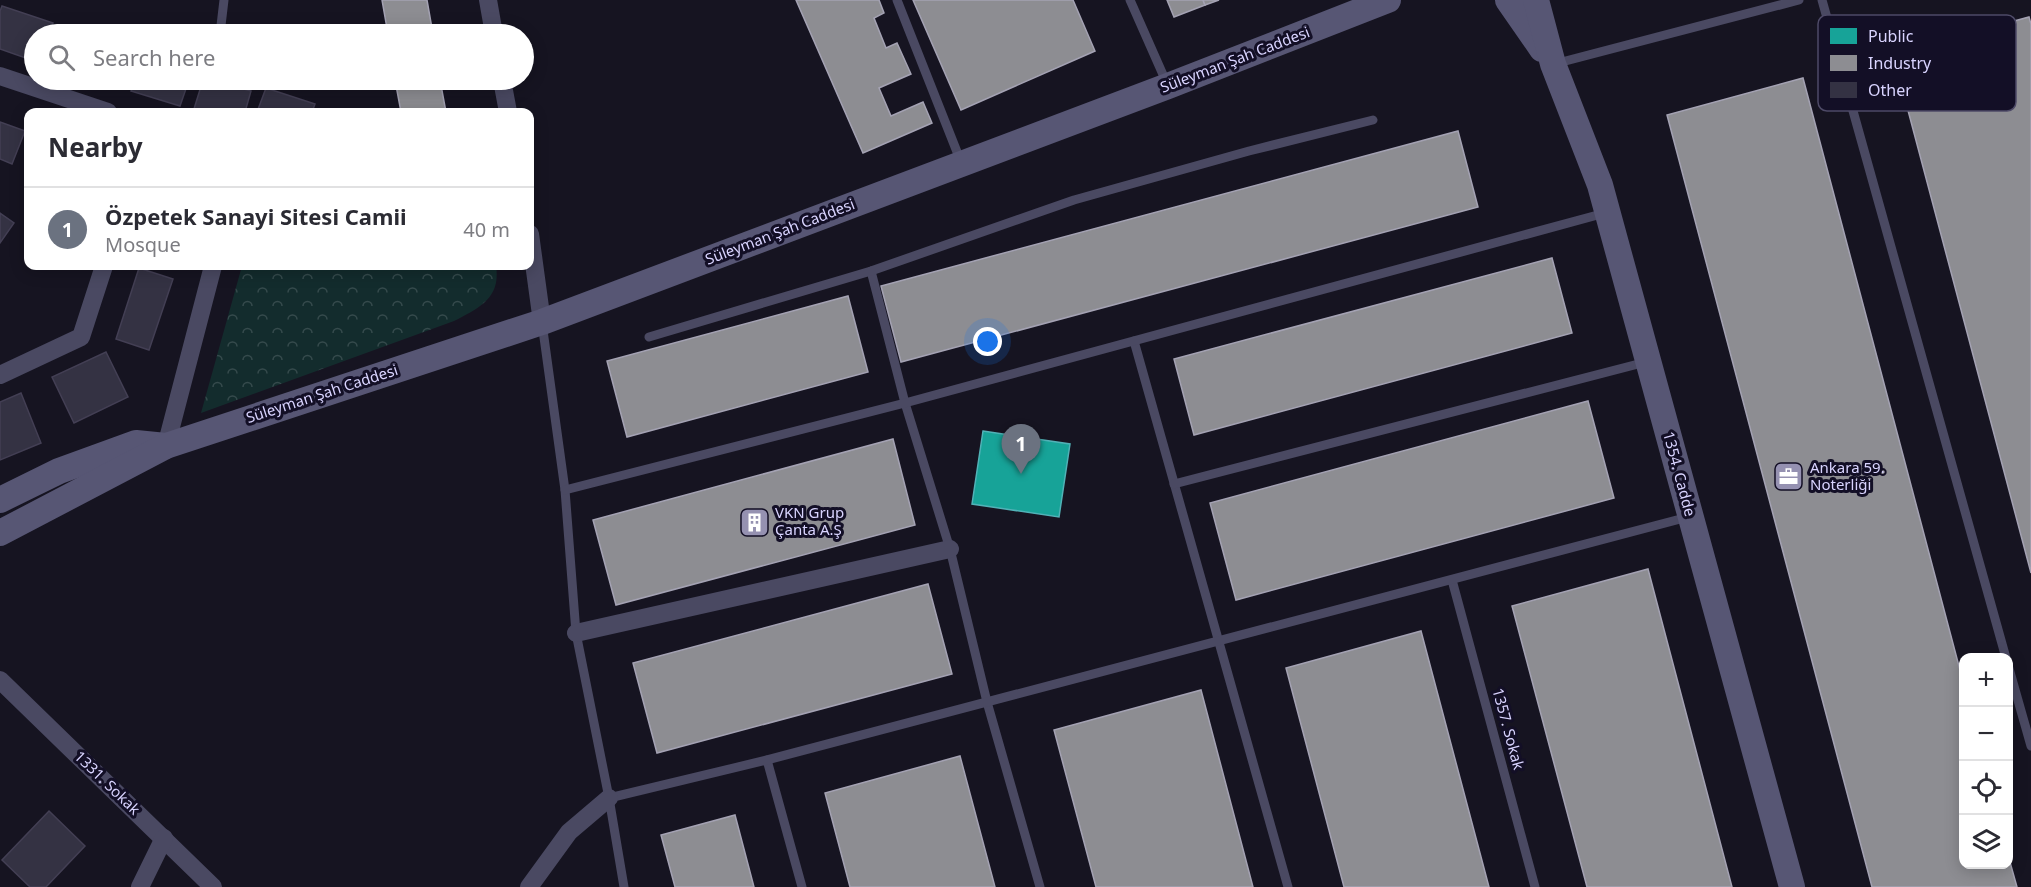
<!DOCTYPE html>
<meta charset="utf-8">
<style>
:root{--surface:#fff;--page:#f2f2f3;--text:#2b2b33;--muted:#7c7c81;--line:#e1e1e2;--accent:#7c3aed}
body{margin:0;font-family:"Noto Sans",sans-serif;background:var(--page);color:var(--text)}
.controls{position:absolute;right:18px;bottom:18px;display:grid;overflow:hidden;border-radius:12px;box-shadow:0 3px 15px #0003}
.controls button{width:54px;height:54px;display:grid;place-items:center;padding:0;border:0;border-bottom:2px solid var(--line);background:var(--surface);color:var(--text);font:30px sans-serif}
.you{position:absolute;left:988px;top:342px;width:21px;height:21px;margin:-15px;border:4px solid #fff;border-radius:50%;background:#1a73e8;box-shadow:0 0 0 9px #1a73e833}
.badge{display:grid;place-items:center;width:39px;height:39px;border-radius:50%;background:var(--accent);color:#fff;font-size:20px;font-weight:700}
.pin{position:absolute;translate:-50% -50px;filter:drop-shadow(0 2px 3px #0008)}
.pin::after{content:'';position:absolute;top:32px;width:21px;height:18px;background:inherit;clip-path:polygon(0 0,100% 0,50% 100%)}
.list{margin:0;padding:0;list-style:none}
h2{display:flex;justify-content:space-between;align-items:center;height:78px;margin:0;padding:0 24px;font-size:26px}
h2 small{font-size:20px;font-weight:400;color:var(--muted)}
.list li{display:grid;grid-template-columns:39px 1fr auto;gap:18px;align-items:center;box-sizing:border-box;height:84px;padding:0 24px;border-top:2px solid var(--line)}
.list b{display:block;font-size:22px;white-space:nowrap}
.list p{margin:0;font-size:20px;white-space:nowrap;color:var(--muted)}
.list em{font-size:20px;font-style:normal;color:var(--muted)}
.icon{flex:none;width:33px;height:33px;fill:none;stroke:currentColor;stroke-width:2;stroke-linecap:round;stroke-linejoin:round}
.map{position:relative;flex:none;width:2031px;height:887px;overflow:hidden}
.search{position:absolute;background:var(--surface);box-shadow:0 3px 15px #0003;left:24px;top:24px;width:510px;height:66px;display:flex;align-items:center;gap:15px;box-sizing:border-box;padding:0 21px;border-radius:33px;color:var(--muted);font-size:22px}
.panel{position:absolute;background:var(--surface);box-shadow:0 3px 15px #0003;left:24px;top:108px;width:510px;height:162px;border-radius:12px}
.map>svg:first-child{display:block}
.park{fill:url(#park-crowns)}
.public{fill:#17a398;stroke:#51b2b7;stroke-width:1.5}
.industry{fill:#8d8d92;stroke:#a4a2b3;stroke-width:1.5}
.building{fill:#343243;stroke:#433f54;stroke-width:1.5}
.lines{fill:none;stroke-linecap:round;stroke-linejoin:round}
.service{stroke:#4a4962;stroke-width:9}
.minor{stroke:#4a4962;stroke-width:18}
.secondary{stroke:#575674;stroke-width:26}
.labels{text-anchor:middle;stroke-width:6;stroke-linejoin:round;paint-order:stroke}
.street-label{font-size:15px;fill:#d9d4ff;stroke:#130f26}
.poi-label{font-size:15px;fill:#d9d4ff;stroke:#130f26;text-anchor:start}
.key{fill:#130f26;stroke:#4e4a67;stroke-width:1.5}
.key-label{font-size:16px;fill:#d9d4ff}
</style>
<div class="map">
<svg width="2031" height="887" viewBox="0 0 2031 887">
<defs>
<pattern id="park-crowns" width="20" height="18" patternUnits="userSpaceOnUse" patternTransform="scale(1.5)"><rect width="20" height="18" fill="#132c2d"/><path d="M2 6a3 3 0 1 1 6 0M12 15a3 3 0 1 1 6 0" fill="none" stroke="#354a4c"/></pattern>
</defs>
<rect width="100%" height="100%" fill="#161421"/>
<path class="park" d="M242 266H496C501 298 479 308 454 321L201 413Z"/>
<polygon class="public" points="983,431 1070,444 1059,517 972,504"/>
<g class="industry">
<polygon points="382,0 427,0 433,34 388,34"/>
<polygon points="796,0 879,0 884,13 874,18 886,48 897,43 911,74 879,88 891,116 923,102 932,123 863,153"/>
<polygon points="913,0 1073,0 1095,51 961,110"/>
<polygon points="1167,0 1203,0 1205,5 1174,17"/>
<polygon points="1203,0 1219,0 1205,5"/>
<polygon points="2029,17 2031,24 2031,573 1893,54"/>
<polygon points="1803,78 1964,685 1964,864 2008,864 2008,855 2017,887 1872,887 1667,115"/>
<polygon points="395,80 440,80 446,112 401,112"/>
<polygon points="1458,131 1478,207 901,362 881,286"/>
<polygon points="1552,258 1572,333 1194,435 1174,359"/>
<polygon points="848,296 868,372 627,437 607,361"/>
<polygon points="1588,401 1614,498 1236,600 1210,503"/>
<polygon points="893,439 915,525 616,605 593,520"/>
<polygon points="1648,569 1732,887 1587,887 1512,606"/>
<polygon points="928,584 952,674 657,753 633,663"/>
<polygon points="1421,631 1489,887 1344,887 1286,668"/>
<polygon points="1201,690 1253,887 1096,887 1054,730"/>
<polygon points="960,756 995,887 850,887 825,793"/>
<polygon points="735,815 754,887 675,887 661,835"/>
</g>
<g class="building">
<polygon points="2,6 53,23 49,34 34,34 34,61 0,49 0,11"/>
<polygon points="63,29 79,34 61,34"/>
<polygon points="135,80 189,80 180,106 131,91"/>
<polygon points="203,80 213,80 251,91 245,112 193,112"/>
<polygon points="266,88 315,104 312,112 257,112"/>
<polygon points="0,122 25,131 12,164 0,159"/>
<polygon points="0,213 14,223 0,243"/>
<polygon points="139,268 173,279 149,350 116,339"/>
<polygon points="106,352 128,397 74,423 52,377"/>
<polygon points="21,393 41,443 0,460 0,402"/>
<polygon points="49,811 85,846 46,887 30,887 2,860"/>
</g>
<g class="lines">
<g class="service">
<polyline points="897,0 961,162"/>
<polyline points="1130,0 1168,86"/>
<polyline points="1822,0 2006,658"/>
<polyline points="220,34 224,0"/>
<polyline points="1554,64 1799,0"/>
<polyline points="871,271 905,403 950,549 987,702 1040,887"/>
<polyline points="542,323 565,490 576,633 609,798 624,887"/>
<polyline points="649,337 871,271 1074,200 1249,151 1373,120"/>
<polyline points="1134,341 1288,887"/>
<polyline points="1174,484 1646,362"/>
<polyline points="565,490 905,403 1605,213"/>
<polyline points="1452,580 1535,887"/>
<polyline points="2008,665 2031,746"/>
<polyline points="767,760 802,887"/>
<polyline points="609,798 767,760 1688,517"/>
</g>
<g class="minor">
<polyline points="488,0 494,34"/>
<polyline points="0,76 108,112"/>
<polyline points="502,80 508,112"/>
<polyline points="530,234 542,322"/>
<polyline points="0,375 81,337 104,266"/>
<polyline points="166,446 213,266"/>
<polyline points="576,633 950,549"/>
<polyline points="0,680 213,887"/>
<polyline points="140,887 164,838"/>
<polyline points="529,887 569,832 609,798"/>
</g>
<g class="secondary">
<polyline points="1508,0 1542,49"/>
<polyline points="1536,0 1553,64 1600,185 1792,887"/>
<polyline points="0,500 59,471 136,443 166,446"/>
<polyline points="0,533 166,446 542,322 1168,86 1388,0"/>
</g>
</g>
<defs>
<symbol id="office-square" viewBox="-11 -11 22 22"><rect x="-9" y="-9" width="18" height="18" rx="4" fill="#9591b1" stroke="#130f26"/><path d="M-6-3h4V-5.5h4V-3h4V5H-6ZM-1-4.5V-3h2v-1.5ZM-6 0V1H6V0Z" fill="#fff"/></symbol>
<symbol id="building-square" viewBox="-11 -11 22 22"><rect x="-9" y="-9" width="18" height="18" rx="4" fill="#9591b1" stroke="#130f26"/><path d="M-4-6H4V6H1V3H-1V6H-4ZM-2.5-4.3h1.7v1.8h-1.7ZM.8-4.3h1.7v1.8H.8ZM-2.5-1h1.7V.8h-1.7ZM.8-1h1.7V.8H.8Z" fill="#fff"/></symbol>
</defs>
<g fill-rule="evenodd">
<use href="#office-square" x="1772" y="460" width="33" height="33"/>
<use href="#building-square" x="738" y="506" width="33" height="33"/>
</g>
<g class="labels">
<g class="street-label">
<text transform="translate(1235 60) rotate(-21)" y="5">Süleyman Şah Caddesi</text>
<text transform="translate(780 232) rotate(-21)" y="5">Süleyman Şah Caddesi</text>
<text transform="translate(322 394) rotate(-18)" y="5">Süleyman Şah Caddesi</text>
<text transform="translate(1679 474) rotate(75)" y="5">1354. Cadde</text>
<text transform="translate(1508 729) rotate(75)" y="5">1357. Sokak</text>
<text transform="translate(107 783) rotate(44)" y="5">1331. Sokak</text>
</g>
<g class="poi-label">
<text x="1810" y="473">Ankara 59.<tspan x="1810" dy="17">Noterliği</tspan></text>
<text x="775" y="518">VKN Grup<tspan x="775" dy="17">Çanta A.Ş</tspan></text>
</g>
</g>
<rect x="1818" y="15" width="198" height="96" rx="9" class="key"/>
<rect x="1830" y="28" width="27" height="16" fill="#17a398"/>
<rect x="1830" y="55" width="27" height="16" fill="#8d8d92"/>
<rect x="1830" y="82" width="27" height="16" fill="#343243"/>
<g class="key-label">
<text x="1868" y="42">Public</text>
<text x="1868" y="69">Industry</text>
<text x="1868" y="96">Other</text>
</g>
</svg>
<div class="controls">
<button>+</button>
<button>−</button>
<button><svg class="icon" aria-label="locate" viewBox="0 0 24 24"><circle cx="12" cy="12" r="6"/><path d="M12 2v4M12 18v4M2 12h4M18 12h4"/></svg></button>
<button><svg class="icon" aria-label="layers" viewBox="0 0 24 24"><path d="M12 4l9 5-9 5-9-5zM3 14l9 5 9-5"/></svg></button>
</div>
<div class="you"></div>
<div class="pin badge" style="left:1021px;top:474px;background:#6b7280">1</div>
<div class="search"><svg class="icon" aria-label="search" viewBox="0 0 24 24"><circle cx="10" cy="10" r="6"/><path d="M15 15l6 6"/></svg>Search here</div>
<section class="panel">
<h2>Nearby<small></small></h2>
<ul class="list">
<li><span class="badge" style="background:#6b7280">1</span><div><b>Özpetek Sanayi Sitesi Camii</b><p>Mosque</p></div><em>40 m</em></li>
</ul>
</section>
</div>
